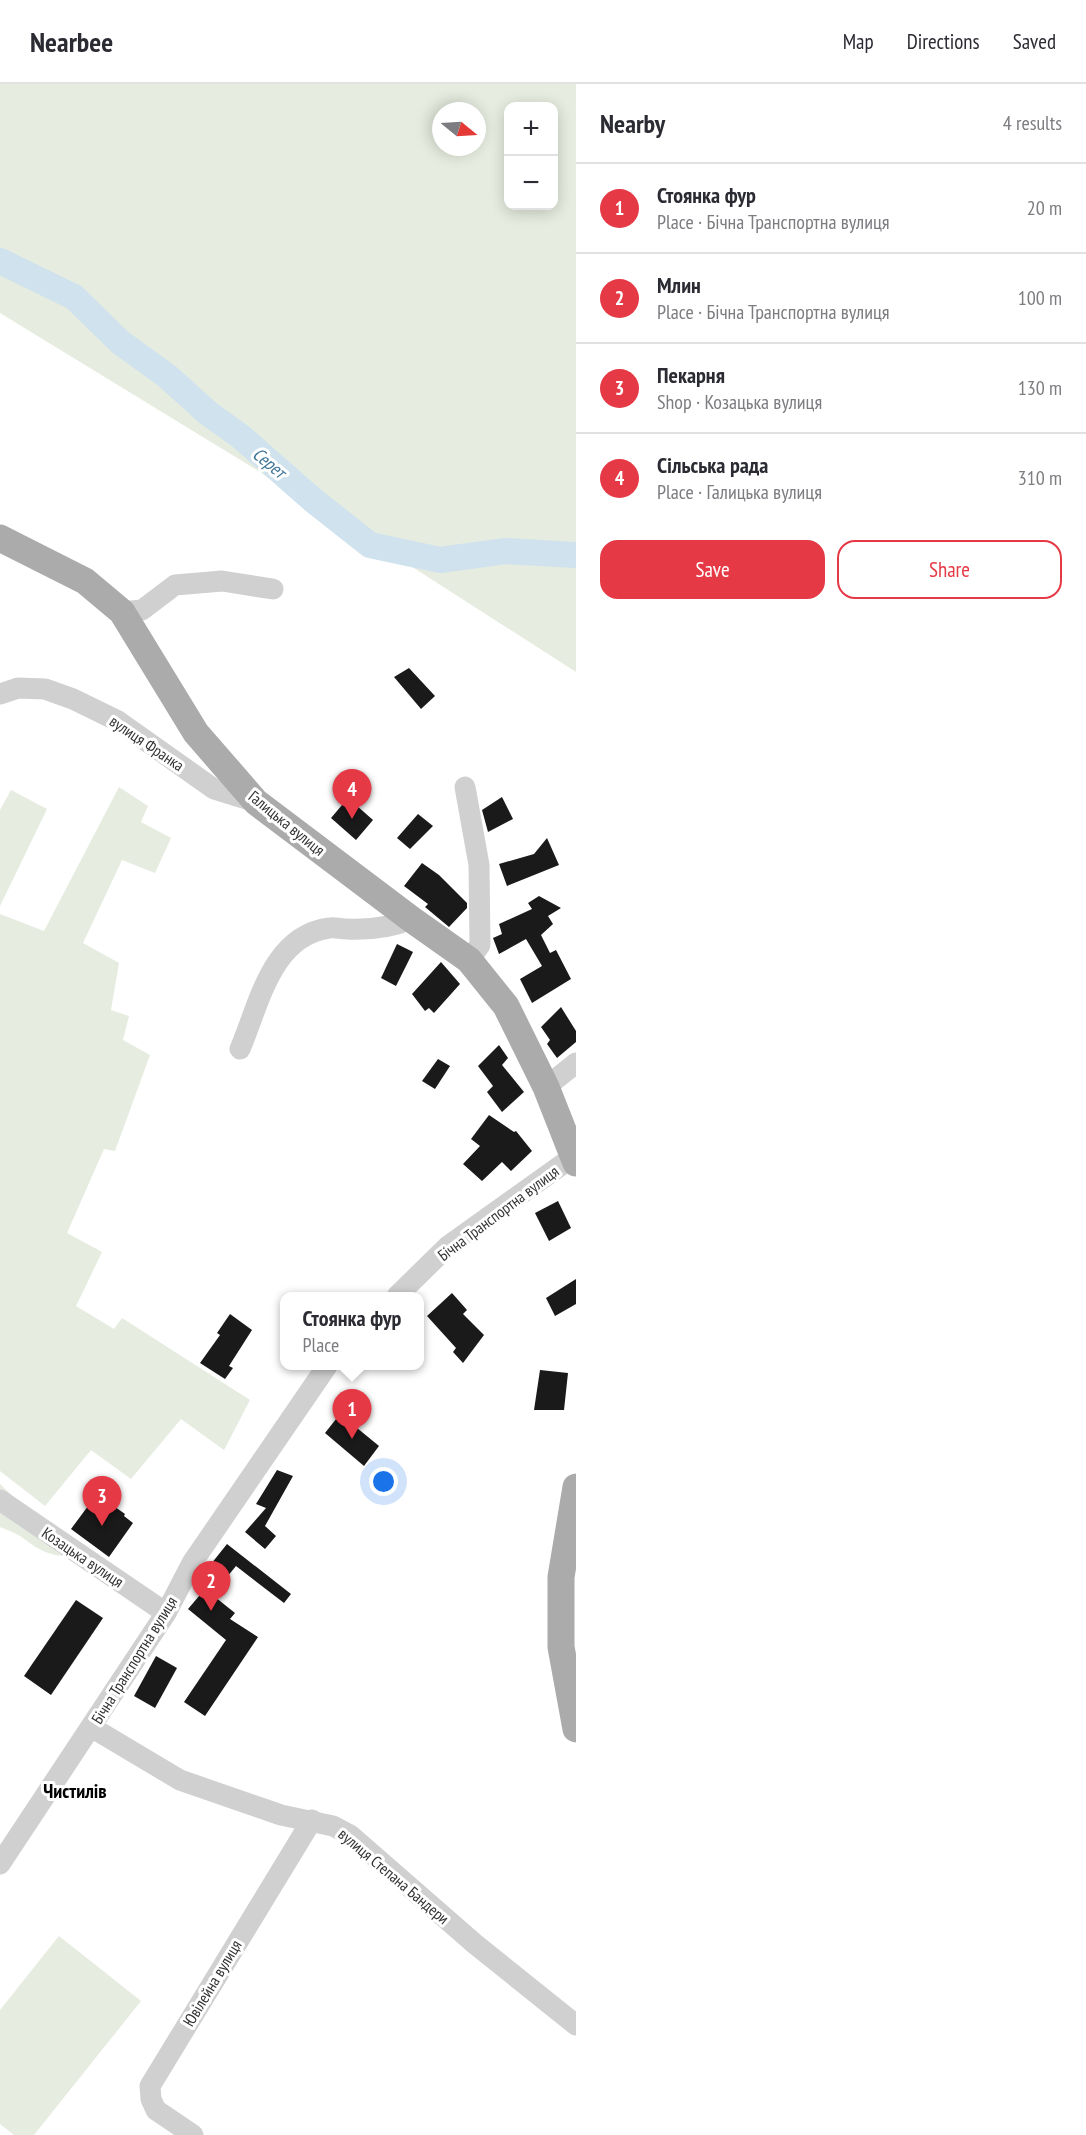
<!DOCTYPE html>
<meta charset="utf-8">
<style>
:root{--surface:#fff;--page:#f7f7f7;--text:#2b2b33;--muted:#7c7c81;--line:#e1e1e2;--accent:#e63946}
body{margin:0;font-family:"PT Sans Narrow",sans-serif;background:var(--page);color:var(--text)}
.controls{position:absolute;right:18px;top:18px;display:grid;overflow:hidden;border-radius:12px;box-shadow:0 3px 15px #0003}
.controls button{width:54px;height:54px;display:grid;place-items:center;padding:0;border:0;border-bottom:2px solid var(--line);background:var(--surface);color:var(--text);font:30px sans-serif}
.compass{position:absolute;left:432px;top:18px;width:54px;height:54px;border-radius:50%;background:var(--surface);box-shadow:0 3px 15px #0003;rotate:108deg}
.you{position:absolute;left:384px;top:1398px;width:21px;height:21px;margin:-15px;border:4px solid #fff;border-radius:50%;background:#1a73e8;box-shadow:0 0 0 9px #1a73e833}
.badge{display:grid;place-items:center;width:39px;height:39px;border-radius:50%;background:var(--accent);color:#fff;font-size:20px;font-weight:700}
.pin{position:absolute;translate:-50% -50px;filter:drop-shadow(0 2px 3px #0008)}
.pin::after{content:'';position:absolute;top:32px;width:21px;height:18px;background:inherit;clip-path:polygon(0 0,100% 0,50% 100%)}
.popup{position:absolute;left:280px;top:1208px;width:144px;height:78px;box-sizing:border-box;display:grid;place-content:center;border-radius:12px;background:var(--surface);filter:drop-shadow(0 2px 4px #0005);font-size:20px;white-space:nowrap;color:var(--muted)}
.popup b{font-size:22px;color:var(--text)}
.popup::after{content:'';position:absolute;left:50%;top:100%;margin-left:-12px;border:12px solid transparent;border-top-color:var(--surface)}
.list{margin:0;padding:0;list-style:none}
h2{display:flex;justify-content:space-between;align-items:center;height:78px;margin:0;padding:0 24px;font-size:26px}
h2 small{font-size:20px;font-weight:400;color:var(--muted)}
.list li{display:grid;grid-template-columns:39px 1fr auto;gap:18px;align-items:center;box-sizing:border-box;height:90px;padding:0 24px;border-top:2px solid var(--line)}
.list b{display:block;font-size:22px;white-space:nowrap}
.list p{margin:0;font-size:20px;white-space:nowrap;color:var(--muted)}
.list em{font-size:20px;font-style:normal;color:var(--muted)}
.actions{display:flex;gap:12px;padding:18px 24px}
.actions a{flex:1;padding:14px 0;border:2px solid var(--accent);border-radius:18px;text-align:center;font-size:21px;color:var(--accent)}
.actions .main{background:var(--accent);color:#fff}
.map{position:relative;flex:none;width:576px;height:2051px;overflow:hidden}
header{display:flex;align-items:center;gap:36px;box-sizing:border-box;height:84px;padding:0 30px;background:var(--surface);border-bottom:2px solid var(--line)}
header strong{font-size:28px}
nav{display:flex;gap:33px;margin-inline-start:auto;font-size:21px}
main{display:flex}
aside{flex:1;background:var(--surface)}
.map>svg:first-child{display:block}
.green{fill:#e6ecdf;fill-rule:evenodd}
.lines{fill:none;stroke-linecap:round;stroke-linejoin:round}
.river{stroke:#cfe2ee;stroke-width:26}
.building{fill:#1a1a1a}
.minor{stroke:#d0d0d0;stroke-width:21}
.major{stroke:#ababab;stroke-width:27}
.labels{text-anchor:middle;stroke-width:6;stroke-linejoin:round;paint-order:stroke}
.street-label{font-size:16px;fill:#333;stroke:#fff}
.water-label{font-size:18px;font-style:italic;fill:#3f7597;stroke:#fff}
.quarter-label{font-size:20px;font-weight:bold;fill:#000;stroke:#fff}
</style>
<header>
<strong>Nearbee</strong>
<nav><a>Map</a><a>Directions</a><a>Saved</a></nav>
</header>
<main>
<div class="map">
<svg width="576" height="2051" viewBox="0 0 576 2051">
<rect width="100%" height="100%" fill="#fff"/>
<g class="green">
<path d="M0 0H576V588L350 443 0 229ZM554 22V122H508V22ZM441 27H477V63H441Z"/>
<polygon points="119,703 148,722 141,738 171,754 155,789 122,776 83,859 119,879 111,926 129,932 123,956 150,971 115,1067 104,1065 67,1149 102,1168 76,1222 114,1245 122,1234 250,1316 224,1366 181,1335 131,1395 91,1366 45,1422 0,1387 0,830 44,847"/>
<polygon points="11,706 47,725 0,822 0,726"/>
<path d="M0 1400 26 1425 68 1471C51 1474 36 1464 23 1454 16 1449 7 1446 0 1443Z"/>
<polygon points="59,1852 141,1917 34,2051 14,2051 0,2040 0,1926"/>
</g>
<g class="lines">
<polyline class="river" points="0,177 74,213 120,258 167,292 208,329 240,352 313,416 370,461 440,476 506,467 576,471"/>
</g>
<g class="building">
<polygon points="409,584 435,612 421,625 394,593"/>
<polygon points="502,713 513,735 488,748 482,726"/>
<polygon points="348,714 373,736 356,756 331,734"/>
<polygon points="418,730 433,742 410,765 397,754"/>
<polygon points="547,754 559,781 507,802 499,780 534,770"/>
<polygon points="422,779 439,791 467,819 467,824 449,843 425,823 428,820 404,802"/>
<polygon points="539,812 561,824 548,832 553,840 541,851 550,869 556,866 571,895 532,919 520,895 542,882 526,855 499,870 493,854 502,850 499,840 532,825 528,819"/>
<polygon points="397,860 413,868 396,902 381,894"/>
<polygon points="441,878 460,900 434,929 429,924 425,927 412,910"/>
<polygon points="561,923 576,947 576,958 557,974 547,960 550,956 541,943"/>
<polygon points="499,961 508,974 502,981 524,1008 502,1028 487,1008 493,1002 478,982"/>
<polygon points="438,975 450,982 435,1005 422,997"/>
<polygon points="489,1031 514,1048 516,1047 532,1067 511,1087 502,1078 482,1097 463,1080 480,1062 471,1055"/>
<polygon points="558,1117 571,1144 549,1157 535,1129"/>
<polygon points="576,1195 576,1220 555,1232 546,1214"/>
<polygon points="452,1209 467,1226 463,1230 484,1251 463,1279 453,1268 456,1264 427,1232"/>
<polygon points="230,1230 252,1246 229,1282 233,1284 225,1295 200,1279 220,1251 217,1249"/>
<polygon points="540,1286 568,1289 564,1326 534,1326"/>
<polygon points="340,1330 379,1362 364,1382 325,1349"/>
<polygon points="277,1386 293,1392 265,1442 276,1452 265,1465 245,1448 266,1424 256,1420"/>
<polygon points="97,1410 125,1430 124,1432 133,1439 109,1473 71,1445"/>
<polygon points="227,1460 291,1510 284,1519 236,1482 227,1493 211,1480"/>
<polygon points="205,1505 235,1529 230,1535 258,1553 205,1632 184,1618 226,1556 188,1525"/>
<polygon points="76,1516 103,1534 51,1611 24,1592"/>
<polygon points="156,1572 177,1584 155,1624 134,1612"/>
</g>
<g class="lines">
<g class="minor">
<polyline points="122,528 142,526 175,501 222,497 273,505"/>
<polyline points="0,610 18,604 45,605 73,615 118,637 214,705 256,718"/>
<polyline points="465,703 479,781 480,861 469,876"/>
<path d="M240 965C259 921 271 852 329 844 335 843 341 845 347 845 370 846 390 844 411 835"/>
<polyline points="546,1003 576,979"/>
<polyline points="397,1212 448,1162 574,1072"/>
<polyline points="0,1416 166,1529"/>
<polyline points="91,1643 180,1696 281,1731 333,1742 350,1751 475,1860 576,1941"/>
<polyline points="0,1780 166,1529 192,1479 327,1282"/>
<polyline points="193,2051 156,2026 151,2015 150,2002 312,1736"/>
</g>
<g class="major">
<polyline points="0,454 85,497 122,528 196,649 256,718 411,835 469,876 506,922 546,1003 576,1079"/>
<polyline points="576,1403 561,1493 561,1563 576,1645"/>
</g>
</g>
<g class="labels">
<g class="street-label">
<text transform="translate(147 659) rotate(34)" y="6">вулиця Франка</text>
<text transform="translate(287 739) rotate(39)" y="6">Галицька вулиця</text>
<text transform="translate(498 1129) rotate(-37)" y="6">Бічна Транспортна вулиця</text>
<text transform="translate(83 1473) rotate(34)" y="6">Козацька вулиця</text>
<text transform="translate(134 1576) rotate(-58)" y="6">Бічна Транспортна вулиця</text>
<text transform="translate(394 1792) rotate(40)" y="6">вулиця Степана Бандери</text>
<text transform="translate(212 1899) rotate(-59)" y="6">Ювілейна вулиця</text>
</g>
<g class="water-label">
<text transform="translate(269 379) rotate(39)" y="6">Серет</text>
</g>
<g class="quarter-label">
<text x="75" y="1714">Чистилів</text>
</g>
</g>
</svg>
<div class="controls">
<button>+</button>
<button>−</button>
</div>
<svg class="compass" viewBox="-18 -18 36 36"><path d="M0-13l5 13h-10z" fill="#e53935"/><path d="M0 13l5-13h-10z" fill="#7c7c81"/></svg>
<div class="you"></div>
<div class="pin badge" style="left:352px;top:1355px">1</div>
<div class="popup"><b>Стоянка фур</b>Place</div>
<div class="pin badge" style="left:211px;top:1527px">2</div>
<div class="pin badge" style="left:102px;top:1442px">3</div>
<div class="pin badge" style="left:352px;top:735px">4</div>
</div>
<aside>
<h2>Nearby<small>4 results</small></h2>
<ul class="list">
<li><span class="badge">1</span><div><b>Стоянка фур</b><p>Place · Бічна Транспортна вулиця</p></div><em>20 m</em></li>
<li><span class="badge">2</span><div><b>Млин</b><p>Place · Бічна Транспортна вулиця</p></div><em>100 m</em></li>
<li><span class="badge">3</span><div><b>Пекарня</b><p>Shop · Козацька вулиця</p></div><em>130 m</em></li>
<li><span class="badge">4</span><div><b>Сільська рада</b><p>Place · Галицька вулиця</p></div><em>310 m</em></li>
</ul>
<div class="actions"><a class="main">Save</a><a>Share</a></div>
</aside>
</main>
